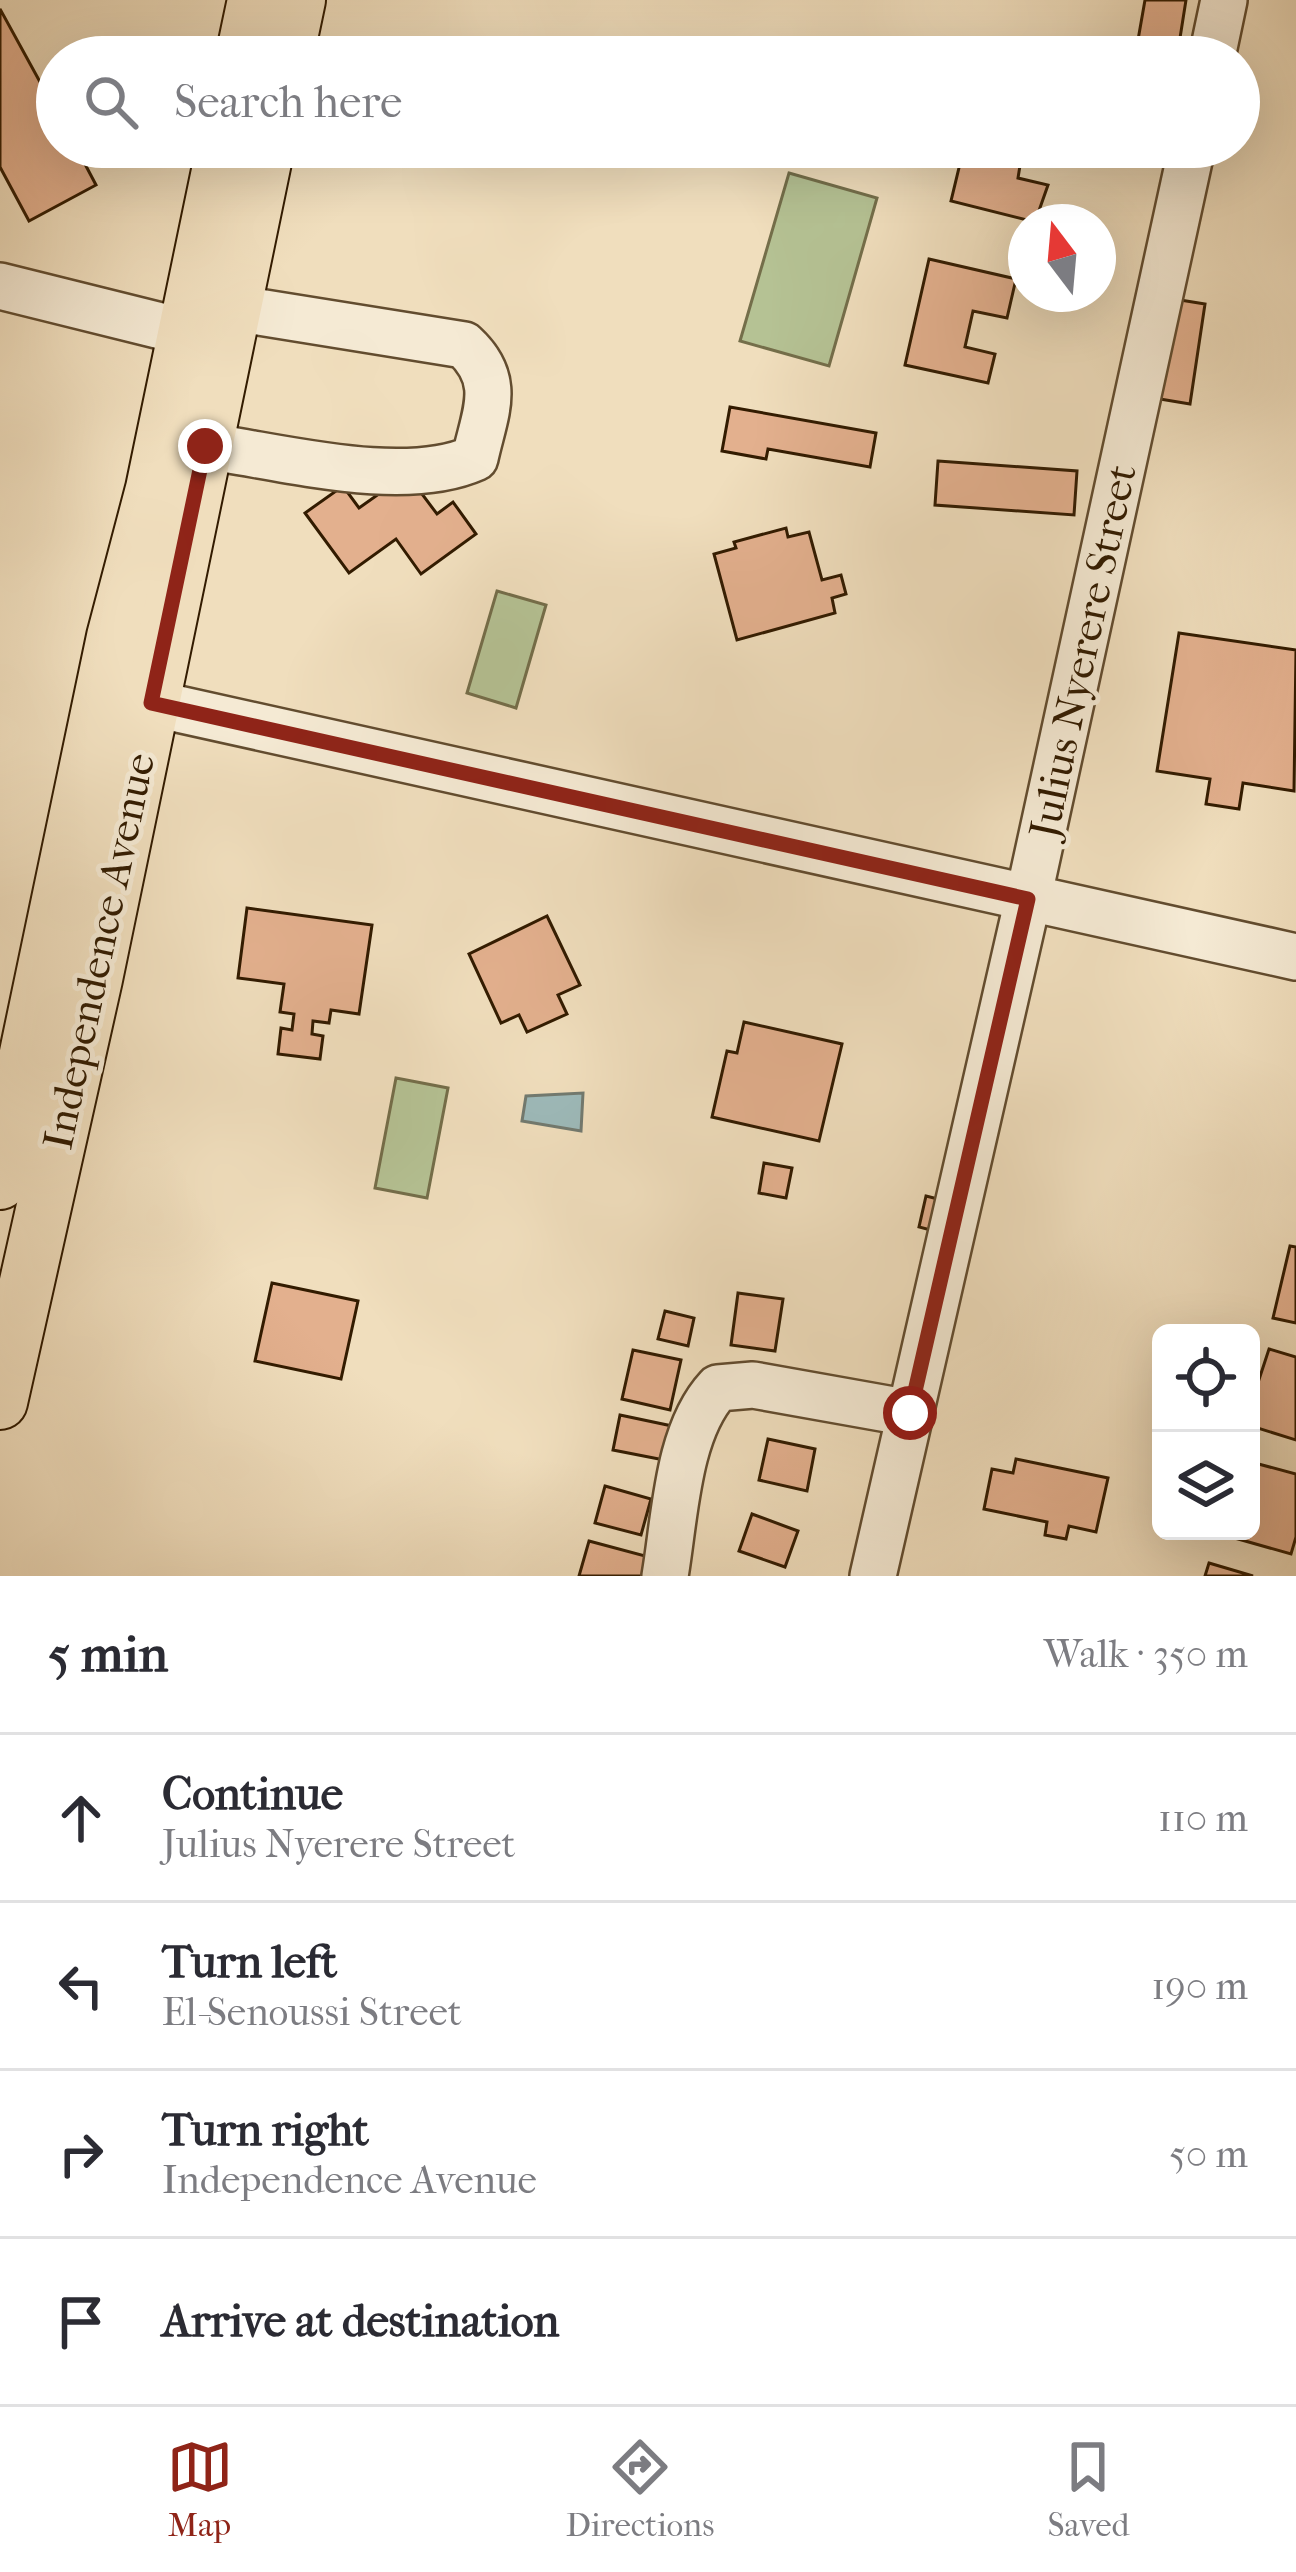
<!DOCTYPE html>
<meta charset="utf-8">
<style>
:root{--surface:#fff;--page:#f2f2f3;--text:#2b2b33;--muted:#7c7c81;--line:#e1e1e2;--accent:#8f2418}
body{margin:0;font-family:"IM FELL French Canon",serif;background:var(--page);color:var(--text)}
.controls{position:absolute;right:36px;bottom:36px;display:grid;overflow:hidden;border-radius:18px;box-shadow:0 12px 48px #0002}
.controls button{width:108px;height:108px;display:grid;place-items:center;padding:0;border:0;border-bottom:3px solid var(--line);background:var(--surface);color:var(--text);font:60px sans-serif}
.compass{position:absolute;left:1008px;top:204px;width:108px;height:108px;border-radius:50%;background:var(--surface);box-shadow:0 12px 48px #0002;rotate:344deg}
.stop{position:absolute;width:36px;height:36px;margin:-27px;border:9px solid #8f2418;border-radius:50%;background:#fff}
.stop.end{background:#8f2418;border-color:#fff;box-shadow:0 3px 12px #0008}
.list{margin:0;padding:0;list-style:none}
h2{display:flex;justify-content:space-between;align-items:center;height:156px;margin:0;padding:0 48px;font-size:51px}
h2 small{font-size:39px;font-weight:400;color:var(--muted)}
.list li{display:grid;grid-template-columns:78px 1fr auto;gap:36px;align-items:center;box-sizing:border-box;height:168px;padding:0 48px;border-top:3px solid var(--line)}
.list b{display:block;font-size:45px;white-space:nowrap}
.list p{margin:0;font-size:39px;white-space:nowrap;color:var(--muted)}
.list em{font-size:39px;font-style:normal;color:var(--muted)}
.icon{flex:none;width:66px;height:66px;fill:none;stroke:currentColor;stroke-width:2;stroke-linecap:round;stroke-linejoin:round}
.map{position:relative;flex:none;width:1296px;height:1576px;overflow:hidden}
.search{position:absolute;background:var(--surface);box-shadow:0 12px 48px #0002;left:36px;right:36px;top:36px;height:132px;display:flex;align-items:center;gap:30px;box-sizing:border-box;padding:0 42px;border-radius:66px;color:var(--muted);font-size:45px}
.sheet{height:828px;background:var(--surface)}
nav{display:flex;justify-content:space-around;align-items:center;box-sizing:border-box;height:168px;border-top:3px solid var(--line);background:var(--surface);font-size:33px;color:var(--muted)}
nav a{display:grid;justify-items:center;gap:6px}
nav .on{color:var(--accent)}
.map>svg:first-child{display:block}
.green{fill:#b5c294;stroke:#746e4a;stroke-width:3}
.water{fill:#9dbaba;stroke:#727a70;stroke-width:3}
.building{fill:#e3b08e;stroke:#321b00;stroke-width:3}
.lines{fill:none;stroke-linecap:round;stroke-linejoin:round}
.minor-casing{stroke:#624c2f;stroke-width:50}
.major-casing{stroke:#321b00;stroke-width:58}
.minor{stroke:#f5ead4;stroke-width:45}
.major{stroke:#f0debd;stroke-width:54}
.route{stroke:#8f2418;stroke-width:15}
.labels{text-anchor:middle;stroke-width:10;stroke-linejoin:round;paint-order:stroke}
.street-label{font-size:42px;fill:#321b00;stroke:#f5ead4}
</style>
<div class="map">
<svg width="1296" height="1576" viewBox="0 0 1296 1576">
<rect width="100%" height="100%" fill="#f0debd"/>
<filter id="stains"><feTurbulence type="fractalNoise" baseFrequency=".00167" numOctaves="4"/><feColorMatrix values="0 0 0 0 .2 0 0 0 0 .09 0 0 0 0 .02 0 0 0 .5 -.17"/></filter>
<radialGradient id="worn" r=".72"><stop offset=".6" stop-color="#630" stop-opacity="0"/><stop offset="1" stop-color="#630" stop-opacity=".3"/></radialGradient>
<g class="green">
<polygon points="789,173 877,198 829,366 740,341"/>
<polygon points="497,591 546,605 516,708 467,693"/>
<polygon points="396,1078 448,1088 427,1198 375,1188"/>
</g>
<polygon class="water" points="583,1093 581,1131 522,1121 526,1096"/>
<g class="building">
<polygon points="1145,0 1186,0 1177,57 1135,57"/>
<polygon points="0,9 57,113 57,147 76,147 96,185 29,221 0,167"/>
<polygon points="964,147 1023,147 1018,178 1048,185 1035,222 951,201"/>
<polygon points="929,259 1016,279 1007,318 973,311 965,347 995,354 988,383 905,365"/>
<polygon points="1174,299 1205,304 1190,404 1160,399"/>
<polygon points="730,407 876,433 870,467 768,449 766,459 722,451"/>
<polygon points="938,461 1077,471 1074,515 935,505"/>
<polygon points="407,474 437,514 453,502 476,534 421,574 396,539 349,573 305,513 343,486 359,508"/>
<polygon points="786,528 788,537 809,532 822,580 841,575 846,594 832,598 835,613 737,640 714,554 736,548 734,542"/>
<polygon points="1179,633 1296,650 1294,791 1243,783 1239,809 1206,804 1210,779 1157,771"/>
<polygon points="247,908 372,925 359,1014 331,1010 329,1023 313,1021 312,1034 323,1036 320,1059 278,1054 281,1028 292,1030 294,1014 280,1012 284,984 238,978"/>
<polygon points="547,916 580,985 558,995 567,1014 527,1032 519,1015 501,1023 469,954"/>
<polygon points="744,1022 842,1044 819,1141 712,1117 727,1051 737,1053"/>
<polygon points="764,1163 792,1168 786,1198 759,1193"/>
<polygon points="926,1196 946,1201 938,1232 919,1227"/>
<polygon points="1290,1246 1296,1247 1296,1323 1273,1318"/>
<polygon points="272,1283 358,1301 341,1379 255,1361"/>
<polygon points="738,1293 783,1299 775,1351 731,1345"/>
<polygon points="665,1311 694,1318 688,1346 658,1339"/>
<polygon points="1269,1349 1296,1357 1296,1440 1251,1426 1251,1404"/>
<polygon points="633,1350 681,1360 670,1410 622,1399"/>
<polygon points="620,1415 672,1426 664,1460 613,1450"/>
<polygon points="768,1439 815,1449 807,1491 759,1480"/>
<polygon points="1016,1459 1108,1478 1096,1532 1069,1526 1066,1539 1045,1535 1047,1522 984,1509 992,1469 1013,1473"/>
<polygon points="1251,1462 1296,1474 1296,1537 1291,1554 1217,1533 1251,1531"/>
<polygon points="605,1486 651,1499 641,1535 595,1523"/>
<polygon points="752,1514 798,1531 785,1567 739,1551"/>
<polygon points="589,1541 649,1557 644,1576 579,1576"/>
<polygon points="1209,1563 1253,1576 1205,1576"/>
</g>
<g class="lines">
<defs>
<g id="minor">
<polyline points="1212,57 1224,0"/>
<polyline points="0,286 185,332"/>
<path d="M205 446C283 457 403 490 475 458 485 412 503 381 464 345L234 308"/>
<polyline points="151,703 1296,957"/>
<path d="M665 1576C675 1518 677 1432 718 1388L753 1385 910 1413"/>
<polyline points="873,1576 1028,899 1192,147"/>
</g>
<g id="major">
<polyline points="243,57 255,0"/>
<polyline points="286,57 298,0"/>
<polyline points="0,1182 114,637 153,489 224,147"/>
<polyline points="0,1402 95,979 267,147"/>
</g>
</defs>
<use href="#minor" class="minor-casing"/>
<use href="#major" class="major-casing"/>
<use href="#minor" class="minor"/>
<use href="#major" class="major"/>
</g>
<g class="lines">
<polyline class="route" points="205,446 151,703 1028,899 910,1413"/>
</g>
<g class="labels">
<g class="street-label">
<text transform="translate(1082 651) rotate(-78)" y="15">Julius Nyerere Street</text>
<text transform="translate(98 951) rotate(-78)" y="15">Independence Avenue</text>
</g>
</g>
<rect width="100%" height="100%" filter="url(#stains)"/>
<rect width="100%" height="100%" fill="url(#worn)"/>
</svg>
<div class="controls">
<button><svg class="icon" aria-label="locate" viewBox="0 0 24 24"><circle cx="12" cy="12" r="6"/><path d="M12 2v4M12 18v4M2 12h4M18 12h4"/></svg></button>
<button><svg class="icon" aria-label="layers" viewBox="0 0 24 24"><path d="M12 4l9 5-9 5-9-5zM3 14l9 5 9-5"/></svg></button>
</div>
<svg class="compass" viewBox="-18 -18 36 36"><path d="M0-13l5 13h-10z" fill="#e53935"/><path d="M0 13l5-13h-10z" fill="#7c7c81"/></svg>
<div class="stop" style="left:910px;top:1413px"></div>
<div class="stop end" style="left:205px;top:446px"></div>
<div class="search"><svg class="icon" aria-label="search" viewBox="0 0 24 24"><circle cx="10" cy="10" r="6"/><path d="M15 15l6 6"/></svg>Search here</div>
</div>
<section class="sheet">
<h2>5 min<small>Walk · 350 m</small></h2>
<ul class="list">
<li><svg class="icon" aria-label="ahead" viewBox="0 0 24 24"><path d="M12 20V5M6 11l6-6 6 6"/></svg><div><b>Continue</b><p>Julius Nyerere Street</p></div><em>110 m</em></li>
<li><svg class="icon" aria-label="left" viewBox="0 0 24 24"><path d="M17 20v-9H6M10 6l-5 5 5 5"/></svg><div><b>Turn left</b><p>El-Senoussi Street</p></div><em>190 m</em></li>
<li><svg class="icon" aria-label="right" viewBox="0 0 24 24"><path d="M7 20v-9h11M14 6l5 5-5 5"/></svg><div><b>Turn right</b><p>Independence Avenue</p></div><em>50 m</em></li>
<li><svg class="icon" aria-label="arrive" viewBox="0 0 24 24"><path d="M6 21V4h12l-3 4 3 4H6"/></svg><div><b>Arrive at destination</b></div></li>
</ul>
</section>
<nav>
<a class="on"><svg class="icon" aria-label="map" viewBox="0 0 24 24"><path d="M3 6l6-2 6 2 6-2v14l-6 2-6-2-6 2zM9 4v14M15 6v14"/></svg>Map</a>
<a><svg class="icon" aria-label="directions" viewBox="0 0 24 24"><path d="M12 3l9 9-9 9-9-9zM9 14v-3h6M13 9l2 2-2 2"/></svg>Directions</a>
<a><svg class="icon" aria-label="saved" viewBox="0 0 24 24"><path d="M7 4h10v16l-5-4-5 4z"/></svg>Saved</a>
</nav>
